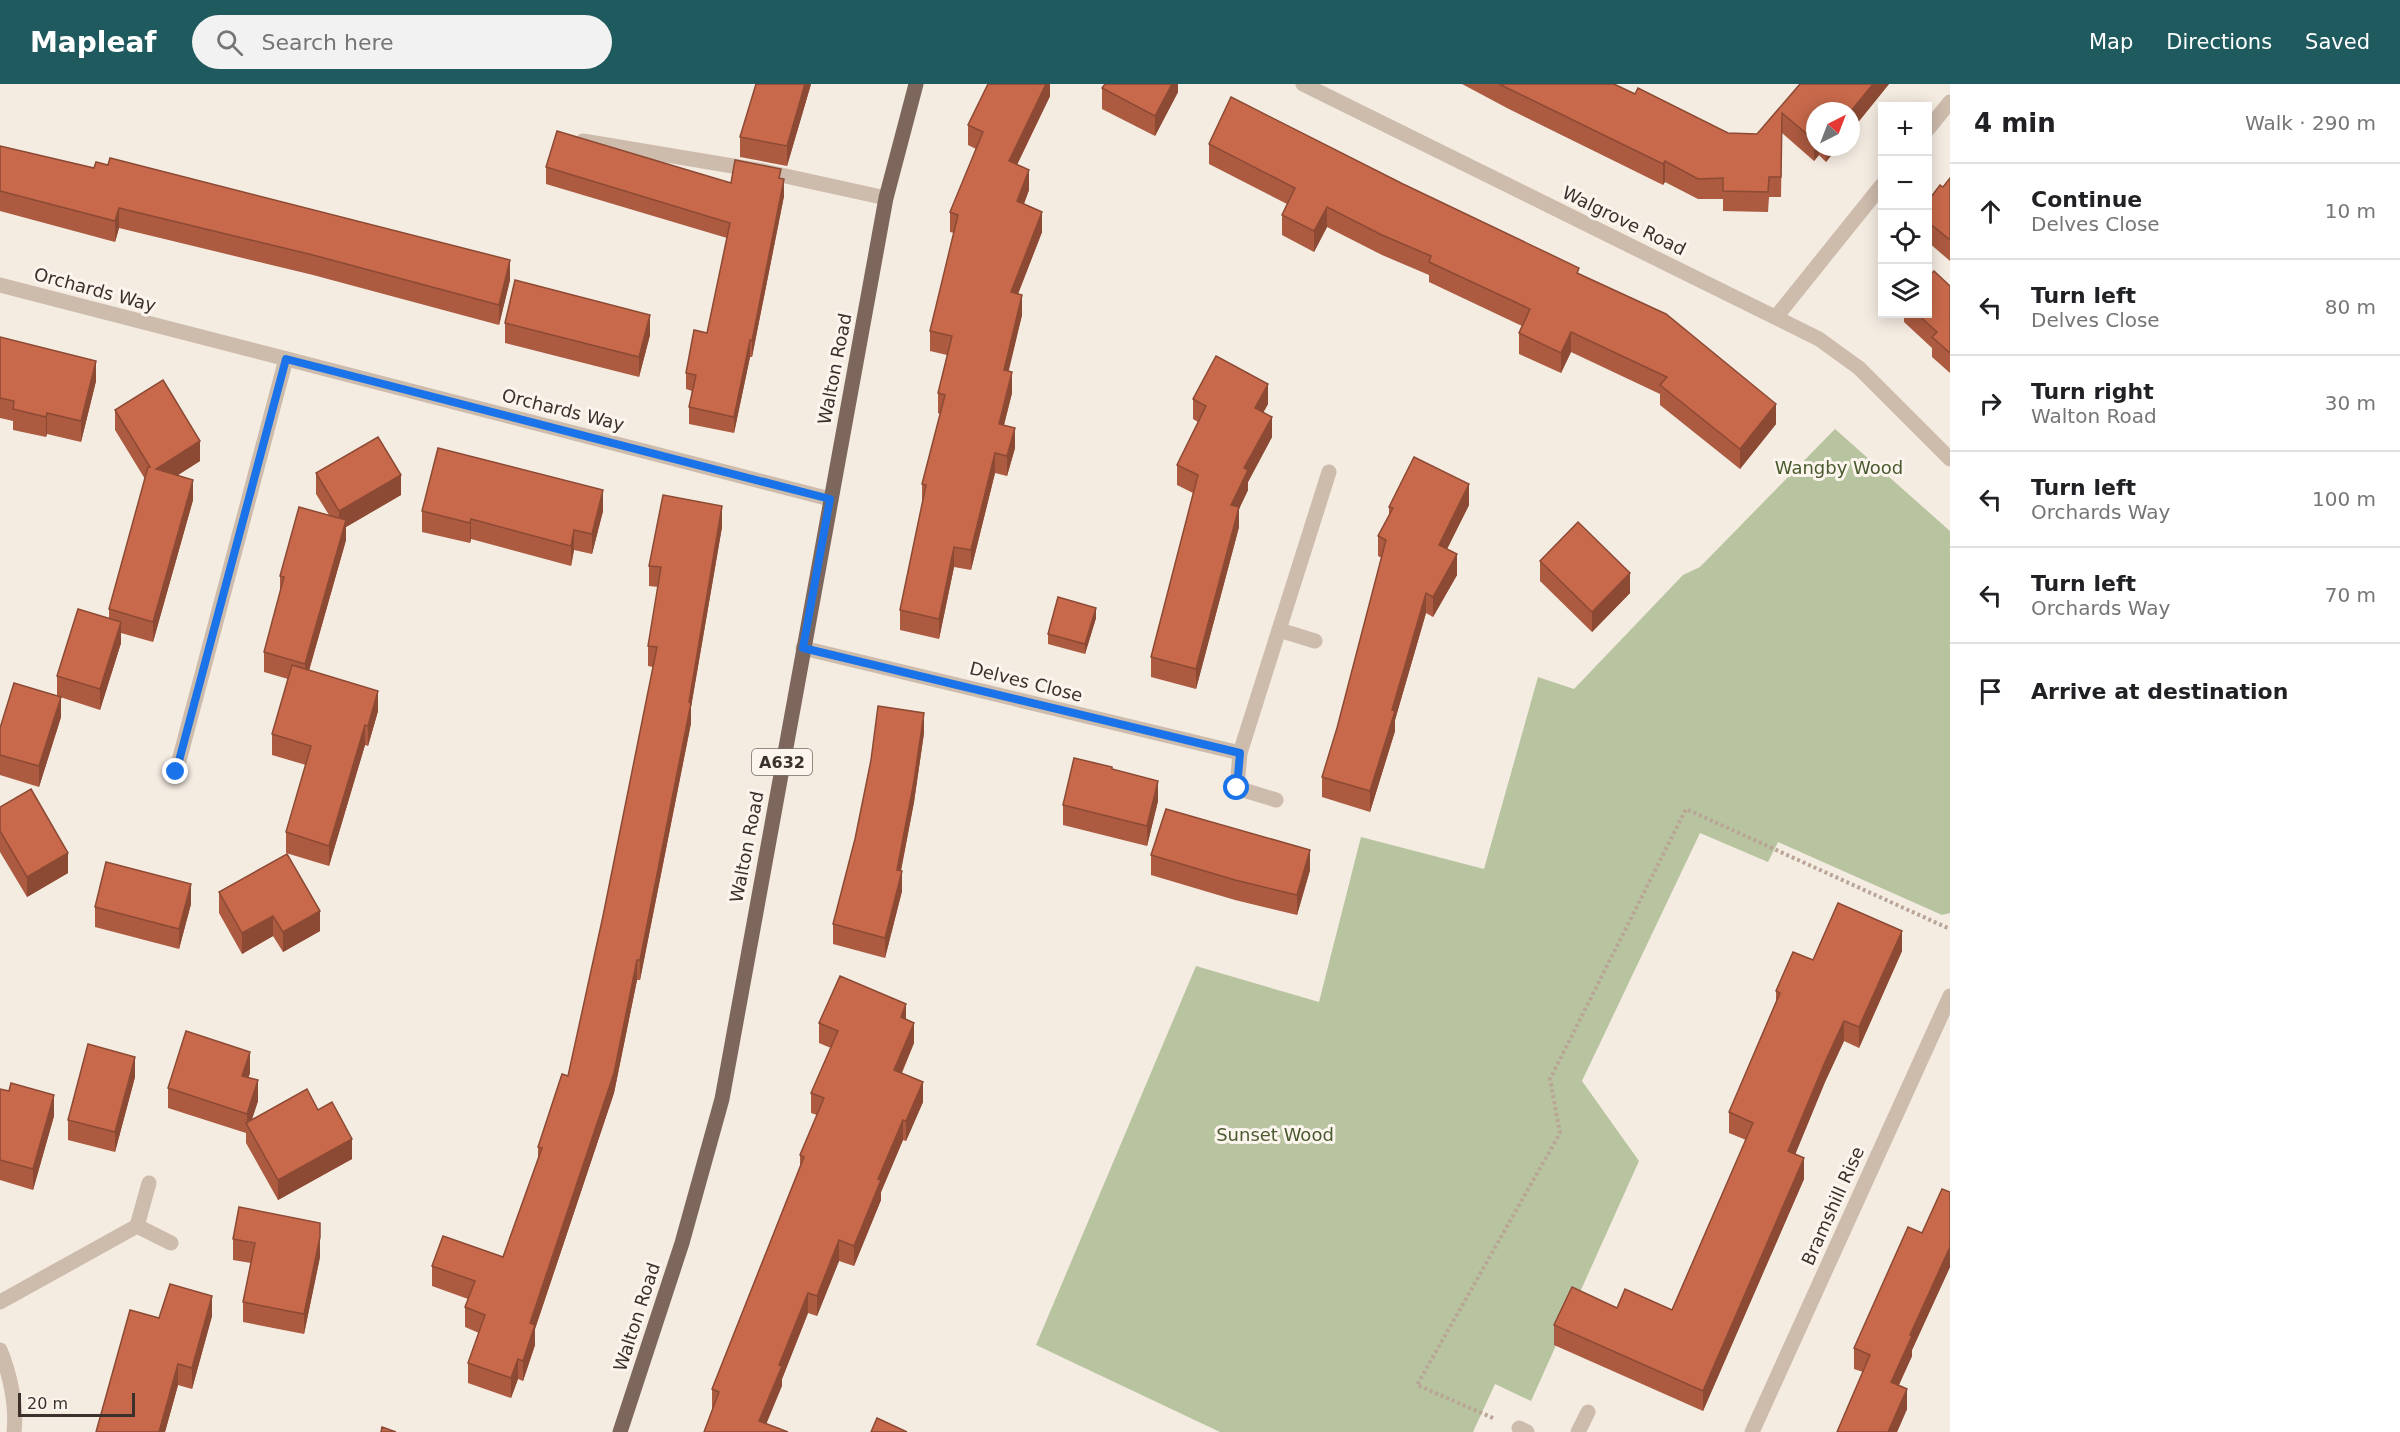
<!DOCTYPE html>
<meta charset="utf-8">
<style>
:root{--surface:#fff;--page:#f2f2f2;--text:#202124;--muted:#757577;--line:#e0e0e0;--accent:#1f5a5e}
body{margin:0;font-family:"DejaVu Sans",sans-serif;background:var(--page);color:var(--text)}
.controls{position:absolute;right:18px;top:18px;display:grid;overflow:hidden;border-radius:0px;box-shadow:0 3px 15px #0003}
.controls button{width:54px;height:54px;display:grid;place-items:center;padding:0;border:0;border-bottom:2px solid var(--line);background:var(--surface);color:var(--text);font:30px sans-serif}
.compass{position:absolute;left:1806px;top:18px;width:54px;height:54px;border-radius:50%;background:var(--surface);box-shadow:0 3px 15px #0003;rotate:42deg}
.scale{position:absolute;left:18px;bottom:15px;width:117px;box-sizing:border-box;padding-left:6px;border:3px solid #3b302b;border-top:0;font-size:16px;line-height:21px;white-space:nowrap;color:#3b302b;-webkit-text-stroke:4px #fbf5ee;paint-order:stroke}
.stop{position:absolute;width:18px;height:18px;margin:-14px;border:4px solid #1a73e8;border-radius:50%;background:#fff}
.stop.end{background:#1a73e8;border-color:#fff;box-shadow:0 2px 6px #0008}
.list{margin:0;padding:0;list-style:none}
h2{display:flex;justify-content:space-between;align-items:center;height:78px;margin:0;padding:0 24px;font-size:26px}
h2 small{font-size:20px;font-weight:400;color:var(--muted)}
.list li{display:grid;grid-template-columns:39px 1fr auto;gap:18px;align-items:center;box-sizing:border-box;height:96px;padding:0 24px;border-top:2px solid var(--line)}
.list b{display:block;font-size:22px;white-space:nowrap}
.list p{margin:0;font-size:20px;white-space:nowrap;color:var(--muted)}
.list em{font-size:20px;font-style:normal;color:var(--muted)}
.icon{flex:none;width:33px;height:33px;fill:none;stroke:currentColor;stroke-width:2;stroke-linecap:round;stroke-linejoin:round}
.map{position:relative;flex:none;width:1950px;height:1348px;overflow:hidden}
header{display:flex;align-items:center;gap:36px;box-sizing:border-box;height:84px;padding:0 30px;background:var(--accent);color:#fff}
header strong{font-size:28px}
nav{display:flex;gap:33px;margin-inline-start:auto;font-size:21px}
.search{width:420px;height:54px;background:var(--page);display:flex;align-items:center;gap:15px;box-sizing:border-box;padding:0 21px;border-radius:33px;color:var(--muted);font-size:22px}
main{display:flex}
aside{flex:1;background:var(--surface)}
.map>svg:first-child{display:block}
.green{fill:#b8c4a0}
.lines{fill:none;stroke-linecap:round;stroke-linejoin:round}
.path{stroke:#b9a596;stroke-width:4;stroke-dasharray:3 3;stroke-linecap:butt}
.minor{stroke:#cdbbac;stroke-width:15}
.major{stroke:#7d675c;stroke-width:15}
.wall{fill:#ac5a40}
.shaded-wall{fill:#8c4a34}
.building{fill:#c8694b;stroke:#8c4a34;stroke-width:1.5}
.route{stroke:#1a73e8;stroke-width:8}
.labels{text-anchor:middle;stroke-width:6;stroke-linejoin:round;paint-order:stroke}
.shield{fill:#fbf5ee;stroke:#756b66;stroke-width:1.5}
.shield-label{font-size:16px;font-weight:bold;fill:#3b302b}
.street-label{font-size:18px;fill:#3b302b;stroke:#fbf5ee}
.park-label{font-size:18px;fill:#4a5a2e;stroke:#fbf5ee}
</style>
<header>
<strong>Mapleaf</strong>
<div class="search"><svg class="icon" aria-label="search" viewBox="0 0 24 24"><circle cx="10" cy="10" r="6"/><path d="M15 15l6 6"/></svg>Search here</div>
<nav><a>Map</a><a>Directions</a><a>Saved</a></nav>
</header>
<main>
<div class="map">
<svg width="1950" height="1348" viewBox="0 0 1950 1348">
<rect width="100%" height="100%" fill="#f4ebe1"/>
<polygon class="green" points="1835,345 1950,447 1950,829 1942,831 1778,758 1768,778 1700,749 1582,997 1639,1077 1531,1317 1495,1300 1473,1348 1220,1348 1036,1261 1196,882 1319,918 1361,753 1484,785 1538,593 1574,605 1683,491 1700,483"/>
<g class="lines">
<polyline class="path" points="1493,1334 1417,1301 1560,1049 1550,995 1686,725 1950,845"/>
<g class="minor">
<polyline points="1303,0 1819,255 1859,284 1950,375"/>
<polyline points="1928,45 1950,18"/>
<polyline points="583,57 763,87 886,114"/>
<polyline points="0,201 830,415"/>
<polyline points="1776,233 1882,101"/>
<polyline points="1279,546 1315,557"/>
<polyline points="803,564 1240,669"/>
<polyline points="176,688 286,275"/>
<polyline points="1276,716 1237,704 1240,669 1329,388"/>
<polyline points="149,1099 137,1142 171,1159"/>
<polyline points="0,1218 137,1142"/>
<path d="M0 1266C10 1290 17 1322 14 1348"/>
<polyline points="1519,1344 1527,1348"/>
<polyline points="1578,1348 1588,1328"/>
<polyline points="1752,1348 1950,912"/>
</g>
<polyline class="major" points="620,1348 682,1159 722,1015 886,114 916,0"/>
</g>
<g class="wall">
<polygon points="756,0 811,0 787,82 740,73 740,53"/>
<polygon points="1050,0 1050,12 1017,81 1029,106 1024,120 1042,148 1018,210 1022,231 1008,287 1012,309 1004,341 1015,364 1007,392 995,389 971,486 954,483 939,555 900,546 900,526 922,421 922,400 940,330 938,329 938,309 947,271 930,267 930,247 954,149 950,148 950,128 976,65 968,61 968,41"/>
<polygon points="1178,0 1178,8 1155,52 1102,25 1102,4"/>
<polygon points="1462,0 1614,0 1635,10 1728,49 1757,50 1800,0 1889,0 1851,47 1815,27 1815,63 1838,63 1826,78 1819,71 1814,77 1782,49 1781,113 1769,113 1768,128 1723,127 1723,115 1698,115 1665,98 1663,101 1507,24"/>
<polygon points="1209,60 1579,189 1776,340 1740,385 1660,321 1660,310 1571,268 1561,289 1519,270 1519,249 1522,242 1429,198 1429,191 1382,171 1327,143 1314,168 1282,151 1282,131 1287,120 1209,80"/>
<polygon points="0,62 510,196 499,241 313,191 119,144 115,158 0,127"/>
<polygon points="546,83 731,99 781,94 784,112 752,273 750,273 734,349 689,340 689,323 692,307 686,305 686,289 707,249 727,154 546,100"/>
<polygon points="1950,94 1950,177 1928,158 1928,117 1943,103"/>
<polygon points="1950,202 1950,289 1932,273 1932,264 1904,238 1904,230 1928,230"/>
<polygon points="505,239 650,251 639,293 505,259"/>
<polygon points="0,253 96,297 81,358 47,350 46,353 13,346 13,337 0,334"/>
<polygon points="1193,315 1268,320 1263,328 1272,353 1248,398 1248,406 1239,425 1239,443 1196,605 1151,593 1151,573 1193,409 1177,401 1177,381 1198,338 1193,335"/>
<polygon points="115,326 200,377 178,391 193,416 153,558 121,549 121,559 100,626 57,612 57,592 109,535 109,525 145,395 115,346"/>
<polygon points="316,389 401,411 346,443 346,456 309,587 378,627 368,662 365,661 329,782 286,769 286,748 306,681 272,671 272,650 288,595 264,588 264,568 280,510 280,492 329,431 316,410"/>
<polygon points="1469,421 1447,465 1457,491 1433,533 1426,529 1395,636 1395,647 1370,728 1322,713 1322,693 1337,644 1382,474 1378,472 1378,452 1389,431 1389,423"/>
<polygon points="422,427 603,427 592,470 574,466 571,482 471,455 470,459 422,448"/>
<polygon points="722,443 691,623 691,639 640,896 637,896 614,1009 535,1245 535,1261 523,1297 518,1295 511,1314 468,1299 468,1279 479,1249 465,1243 465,1223 468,1215 432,1202 432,1182 503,1173 538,1076 538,1063 568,992 603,832 653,583 648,582 648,562 658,503 649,502 649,482"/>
<polygon points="1540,477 1630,509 1592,548 1540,497"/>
<polygon points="1096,534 1085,570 1048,560 1048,550"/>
<polygon points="61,633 39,703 0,691 0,644"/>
<polygon points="924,649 914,718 901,787 902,807 885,874 833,860 833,840"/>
<polygon points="1158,717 1147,762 1063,741 1063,721"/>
<polygon points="0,723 68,789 27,813 0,768"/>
<polygon points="1151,771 1310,786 1297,831 1235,816 1151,791"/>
<polygon points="219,808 320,847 283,868 273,852 242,870 219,829"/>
<polygon points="191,820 179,865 95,843 95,823"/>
<polygon points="1902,867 1859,964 1844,957 1825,998 1795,1070 1804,1095 1703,1327 1554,1261 1554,1241 1617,1224 1672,1226 1746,1056 1729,1049 1729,1028 1776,918 1776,907 1813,876"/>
<polygon points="906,935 914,959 902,989 923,1018 906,1057 903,1056 881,1108 881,1116 854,1182 839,1177 817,1232 808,1229 782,1295 782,1302 712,1325 712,1305 800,1082 800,1071 817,1031 811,1029 811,1009 831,964 819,959 819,939"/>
<polygon points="250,989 248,994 258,1017 252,1035 318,1026 352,1075 278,1116 246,1059 246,1049 168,1024 168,1004"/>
<polygon points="135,993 115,1068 68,1056 68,1036"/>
<polygon points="0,1005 54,1032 33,1106 0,1096"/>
<polygon points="1950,1108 1950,1183 1912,1266 1912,1272 1899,1301 1907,1325 1897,1348 1837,1348 1863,1288 1854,1285 1854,1264 1922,1149"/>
<polygon points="233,1155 320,1173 304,1250 243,1238 243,1218 251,1179 233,1176"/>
<polygon points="212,1232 192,1305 178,1301 165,1348 96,1348 159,1234"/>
</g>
<g class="shaded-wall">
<polygon points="805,0 811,0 787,82 787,62"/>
<polygon points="1046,0 1050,0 1050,12 1009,97 1009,77"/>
<polygon points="1172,0 1178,0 1178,8 1155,52 1155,32"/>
<polygon points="1873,0 1889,0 1851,47 1851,27"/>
<polygon points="1814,56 1815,56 1815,63 1819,63 1819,71 1814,77"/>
<polygon points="1826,63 1838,63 1826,78"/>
<polygon points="1665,77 1665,98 1663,101 1663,80"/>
<polygon points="1029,86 1029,106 1017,137 1017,117"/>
<polygon points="784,95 784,112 752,273 752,257"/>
<polygon points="1327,123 1327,143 1314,168 1314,147"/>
<polygon points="119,124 119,144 115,158 115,137"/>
<polygon points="1042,128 1042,148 1011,228 1011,208"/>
<polygon points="510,176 510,196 499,241 499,221"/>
<polygon points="1022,211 1022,231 1004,307 1004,286"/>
<polygon points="650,231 650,251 639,293 639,273"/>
<polygon points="1571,248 1571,268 1561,289 1561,269"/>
<polygon points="750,256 750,273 734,349 734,333"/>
<polygon points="96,277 96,297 81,358 81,337"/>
<polygon points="1012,288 1012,309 999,360 999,340"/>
<polygon points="1268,300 1268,320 1255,344 1255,324"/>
<polygon points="1776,320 1776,340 1740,385 1740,365"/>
<polygon points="47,329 47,350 46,353 46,333"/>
<polygon points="1272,333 1272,353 1248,398 1248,406 1239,425 1239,443 1196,605 1196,585 1231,421 1244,384"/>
<polygon points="1015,344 1015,364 1007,392 1007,372"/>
<polygon points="200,357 200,377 156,405 156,385"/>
<polygon points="995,369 995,389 971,486 971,466"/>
<polygon points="401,391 401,411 346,443 346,456 305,600 305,580 339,448 339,427"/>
<polygon points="193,396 193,416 153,558 153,538"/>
<polygon points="1469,400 1469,421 1439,481 1439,461"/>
<polygon points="603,406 603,427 592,470 592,450"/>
<polygon points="722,422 722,443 691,623 691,639 640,896 640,876 689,618"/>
<polygon points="471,435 471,455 470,459 470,439"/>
<polygon points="574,446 574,466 571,482 571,462"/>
<polygon points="954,463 954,483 939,555 939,535"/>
<polygon points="1457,470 1457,491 1433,533 1433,513"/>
<polygon points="1630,489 1630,509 1592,548 1592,528"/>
<polygon points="1426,509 1426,529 1395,636 1395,647 1370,728 1370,707 1392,626"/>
<polygon points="1096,524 1096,534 1085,570 1085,560"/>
<polygon points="121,538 121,559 100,626 100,605"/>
<polygon points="378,607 378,627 368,662 368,642"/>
<polygon points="61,613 61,633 39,703 39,682"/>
<polygon points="924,629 924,649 914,718 897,806 897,786"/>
<polygon points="365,641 365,661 329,782 329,762"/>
<polygon points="1158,697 1158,717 1147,762 1147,742"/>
<polygon points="1310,766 1310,786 1297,831 1297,811"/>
<polygon points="68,769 68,789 27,813 27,793"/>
<polygon points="902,787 902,807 885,874 885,854"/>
<polygon points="191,800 191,820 179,865 179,845"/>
<polygon points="320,827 320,847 283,868 283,848"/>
<polygon points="273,832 273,852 242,870 242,849"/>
<polygon points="1902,847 1902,867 1859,964 1859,943"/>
<polygon points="637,876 637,896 614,1009 535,1245 535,1261 523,1297 523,1277 530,1239"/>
<polygon points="906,920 906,941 901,933"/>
<polygon points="1844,937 1844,957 1825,998 1788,1088 1788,1067 1825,978"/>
<polygon points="914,939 914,959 894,1006 894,986"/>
<polygon points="250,968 250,989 242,1012 242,992"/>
<polygon points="135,973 135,993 115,1068 115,1048"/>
<polygon points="258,996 258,1017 249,1044 247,1041 247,1030"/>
<polygon points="923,998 923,1018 906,1057 906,1037"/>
<polygon points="54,1011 54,1032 33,1106 33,1085"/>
<polygon points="903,1036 903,1056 881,1108 881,1116 854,1182 854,1162 878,1095"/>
<polygon points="352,1055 352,1075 278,1116 278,1096"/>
<polygon points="1804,1074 1804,1095 1703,1327 1703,1307"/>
<polygon points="320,1153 320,1173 304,1250 304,1230"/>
<polygon points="839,1156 839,1177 817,1232 817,1212"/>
<polygon points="1950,1163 1950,1183 1912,1266 1912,1272 1891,1318 1891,1298 1910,1251"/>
<polygon points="808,1209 808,1229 782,1295 782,1302 763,1348 759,1337 779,1281"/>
<polygon points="212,1212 212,1232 192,1305 192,1284"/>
<polygon points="518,1275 518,1295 511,1314 511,1294"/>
<polygon points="178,1280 178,1301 165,1348 159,1348"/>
<polygon points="1907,1305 1907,1325 1897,1348 1888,1348"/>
</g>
<g class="building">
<polygon points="756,0 805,0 787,62 740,53"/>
<polygon points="988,0 1046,0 1009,77 1029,86 1017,117 1042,128 1011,208 1022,211 1004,286 1012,288 999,340 1015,344 1007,372 995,369 971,466 954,463 939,535 900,526 926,401 922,400 945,311 938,309 952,252 930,247 958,131 950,128 983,48 968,41"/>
<polygon points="1105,0 1172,0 1155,32 1102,4"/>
<polygon points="1499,0 1614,0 1635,10 1638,4 1728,49 1757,50 1800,0 1873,0 1851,27 1815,27 1814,56 1782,29 1781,93 1769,93 1768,108 1723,107 1723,94 1698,95 1665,77 1663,80"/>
<polygon points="1231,13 1403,100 1579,184 1577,189 1666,230 1776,320 1740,365 1660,301 1667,293 1571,248 1561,269 1519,249 1530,225 1429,178 1431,172 1382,151 1327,123 1314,147 1282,131 1295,104 1209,60"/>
<polygon points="557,47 731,99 735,76 781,85 779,94 784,95 752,257 750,256 734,333 689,323 696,291 686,289 694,246 707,249 730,139 546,83"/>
<polygon points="0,62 94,84 96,78 108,81 110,74 510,176 499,221 313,171 119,124 115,137 0,107"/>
<polygon points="1950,94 1950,156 1928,138 1928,117 1940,101 1943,103"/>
<polygon points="1934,187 1950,202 1950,269 1932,253 1937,248 1917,230 1928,230 1928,193"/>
<polygon points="515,196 650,231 639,273 505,239"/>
<polygon points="0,253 96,277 81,337 47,329 46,333 13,325 14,317 0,314"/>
<polygon points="1216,272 1268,300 1255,324 1272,333 1244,384 1248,386 1231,421 1239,423 1196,585 1151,573 1198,391 1177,381 1206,322 1193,315"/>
<polygon points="163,296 200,357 156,385 193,396 153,538 109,525 148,383 150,383 115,326"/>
<polygon points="378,353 401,391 339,427 316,389"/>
<polygon points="438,364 603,406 592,450 574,446 571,462 471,435 470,439 422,427"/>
<polygon points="1414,373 1469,400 1439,461 1457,470 1433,513 1426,509 1392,626 1395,627 1370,707 1322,693 1337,644 1386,456 1378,452 1393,424 1389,423"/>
<polygon points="663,411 722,422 689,618 691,619 640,876 637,876 614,989 530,1239 535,1241 523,1277 518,1275 511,1294 468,1279 485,1231 465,1223 475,1197 432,1182 443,1152 503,1173 542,1064 538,1063 562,990 568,992 603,832 657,563 648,562 661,483 649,482"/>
<polygon points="299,423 346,436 305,580 264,568 284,493 280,492"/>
<polygon points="1578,438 1630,489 1592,528 1540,477"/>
<polygon points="1058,513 1096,524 1085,560 1048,550"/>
<polygon points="78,525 121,538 100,605 57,592"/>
<polygon points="292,581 378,607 368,642 365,641 329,762 286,748 311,662 272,650"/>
<polygon points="14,599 61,613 39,682 0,671 0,644"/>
<polygon points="878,622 924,629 914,697 897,786 902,787 885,854 833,840 855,755 871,676"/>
<polygon points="1074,674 1112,683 1112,685 1158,697 1147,742 1063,721"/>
<polygon points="31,705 68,769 27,793 0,747 0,723"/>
<polygon points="1166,725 1310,766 1297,811 1235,796 1151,771"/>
<polygon points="287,770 320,827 283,848 273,832 242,849 219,808"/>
<polygon points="106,778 191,800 179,845 95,823"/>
<polygon points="1838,819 1902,847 1859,943 1844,937 1825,978 1788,1067 1804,1074 1703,1307 1554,1241 1572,1203 1617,1224 1625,1205 1672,1226 1753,1039 1729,1028 1780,909 1776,907 1793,868 1813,876"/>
<polygon points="840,892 906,920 901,933 914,939 894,986 923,998 906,1037 903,1036 878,1095 881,1096 854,1162 839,1156 817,1212 808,1209 779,1281 782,1282 759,1337 788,1348 704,1348 719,1308 712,1305 804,1073 800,1071 824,1014 811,1009 838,947 819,939"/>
<polygon points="186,947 250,968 242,992 258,996 247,1030 168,1004"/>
<polygon points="88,960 135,973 115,1048 68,1036"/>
<polygon points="11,999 54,1011 33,1085 0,1076 0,1005 9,1007"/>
<polygon points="307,1005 318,1026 332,1018 352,1055 278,1096 246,1039"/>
<polygon points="1942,1105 1950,1108 1950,1163 1910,1251 1912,1252 1891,1298 1907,1305 1888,1348 1837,1348 1870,1271 1854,1264 1908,1143 1922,1149"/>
<polygon points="239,1123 320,1139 320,1153 304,1230 243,1218 255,1159 233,1155"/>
<polygon points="170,1200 212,1212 192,1284 178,1280 159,1348 96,1348 130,1226 159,1234"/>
<polygon points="877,1334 907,1348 871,1348"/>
<polygon points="382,1343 396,1348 381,1348"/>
</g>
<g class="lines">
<polyline class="route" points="176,688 286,275 830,415 803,564 1240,669 1237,704"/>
</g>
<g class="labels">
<rect class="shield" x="752" y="665" width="60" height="26" rx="4.5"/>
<g class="shield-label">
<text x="782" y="684">A632</text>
</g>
<g class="street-label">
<text transform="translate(1624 137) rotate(26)" y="6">Walgrove Road</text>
<text transform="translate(95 206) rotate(15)" y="6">Orchards Way</text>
<text transform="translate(835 285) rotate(-79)" y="6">Walton Road</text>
<text transform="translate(563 326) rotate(14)" y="6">Orchards Way</text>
<text transform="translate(1026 598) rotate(14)" y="6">Delves Close</text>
<text transform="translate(747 763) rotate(-79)" y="6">Walton Road</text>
<text transform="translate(1833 1122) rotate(-66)" y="6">Bramshill Rise</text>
<text transform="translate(637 1233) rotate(-72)" y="6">Walton Road</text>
</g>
<g class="park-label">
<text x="1839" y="390">Wangby Wood</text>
<text x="1275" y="1057">Sunset Wood</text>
</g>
</g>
</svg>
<div class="controls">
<button>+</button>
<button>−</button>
<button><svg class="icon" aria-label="locate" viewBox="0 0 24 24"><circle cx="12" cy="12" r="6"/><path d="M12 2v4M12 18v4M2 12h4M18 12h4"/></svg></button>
<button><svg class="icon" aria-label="layers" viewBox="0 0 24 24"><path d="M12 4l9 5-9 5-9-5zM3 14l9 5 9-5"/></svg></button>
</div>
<svg class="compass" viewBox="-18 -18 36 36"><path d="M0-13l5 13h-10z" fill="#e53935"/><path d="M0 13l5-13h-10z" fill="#757577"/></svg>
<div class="scale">20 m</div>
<div class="stop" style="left:1237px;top:704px"></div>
<div class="stop end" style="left:176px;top:688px"></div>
</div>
<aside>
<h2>4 min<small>Walk · 290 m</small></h2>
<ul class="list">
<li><svg class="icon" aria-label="ahead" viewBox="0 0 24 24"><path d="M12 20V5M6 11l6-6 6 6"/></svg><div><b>Continue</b><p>Delves Close</p></div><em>10 m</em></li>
<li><svg class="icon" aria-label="left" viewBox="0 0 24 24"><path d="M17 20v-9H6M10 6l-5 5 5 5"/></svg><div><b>Turn left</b><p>Delves Close</p></div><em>80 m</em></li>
<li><svg class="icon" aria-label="right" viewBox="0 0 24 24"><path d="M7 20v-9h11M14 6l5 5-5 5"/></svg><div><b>Turn right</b><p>Walton Road</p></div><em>30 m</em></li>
<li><svg class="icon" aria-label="left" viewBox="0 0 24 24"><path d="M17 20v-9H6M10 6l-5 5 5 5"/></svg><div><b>Turn left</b><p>Orchards Way</p></div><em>100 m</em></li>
<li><svg class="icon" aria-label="left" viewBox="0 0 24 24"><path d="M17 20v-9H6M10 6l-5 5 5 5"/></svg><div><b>Turn left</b><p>Orchards Way</p></div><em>70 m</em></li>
<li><svg class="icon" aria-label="arrive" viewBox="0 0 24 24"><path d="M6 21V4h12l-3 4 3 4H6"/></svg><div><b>Arrive at destination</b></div></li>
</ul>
</aside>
</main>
